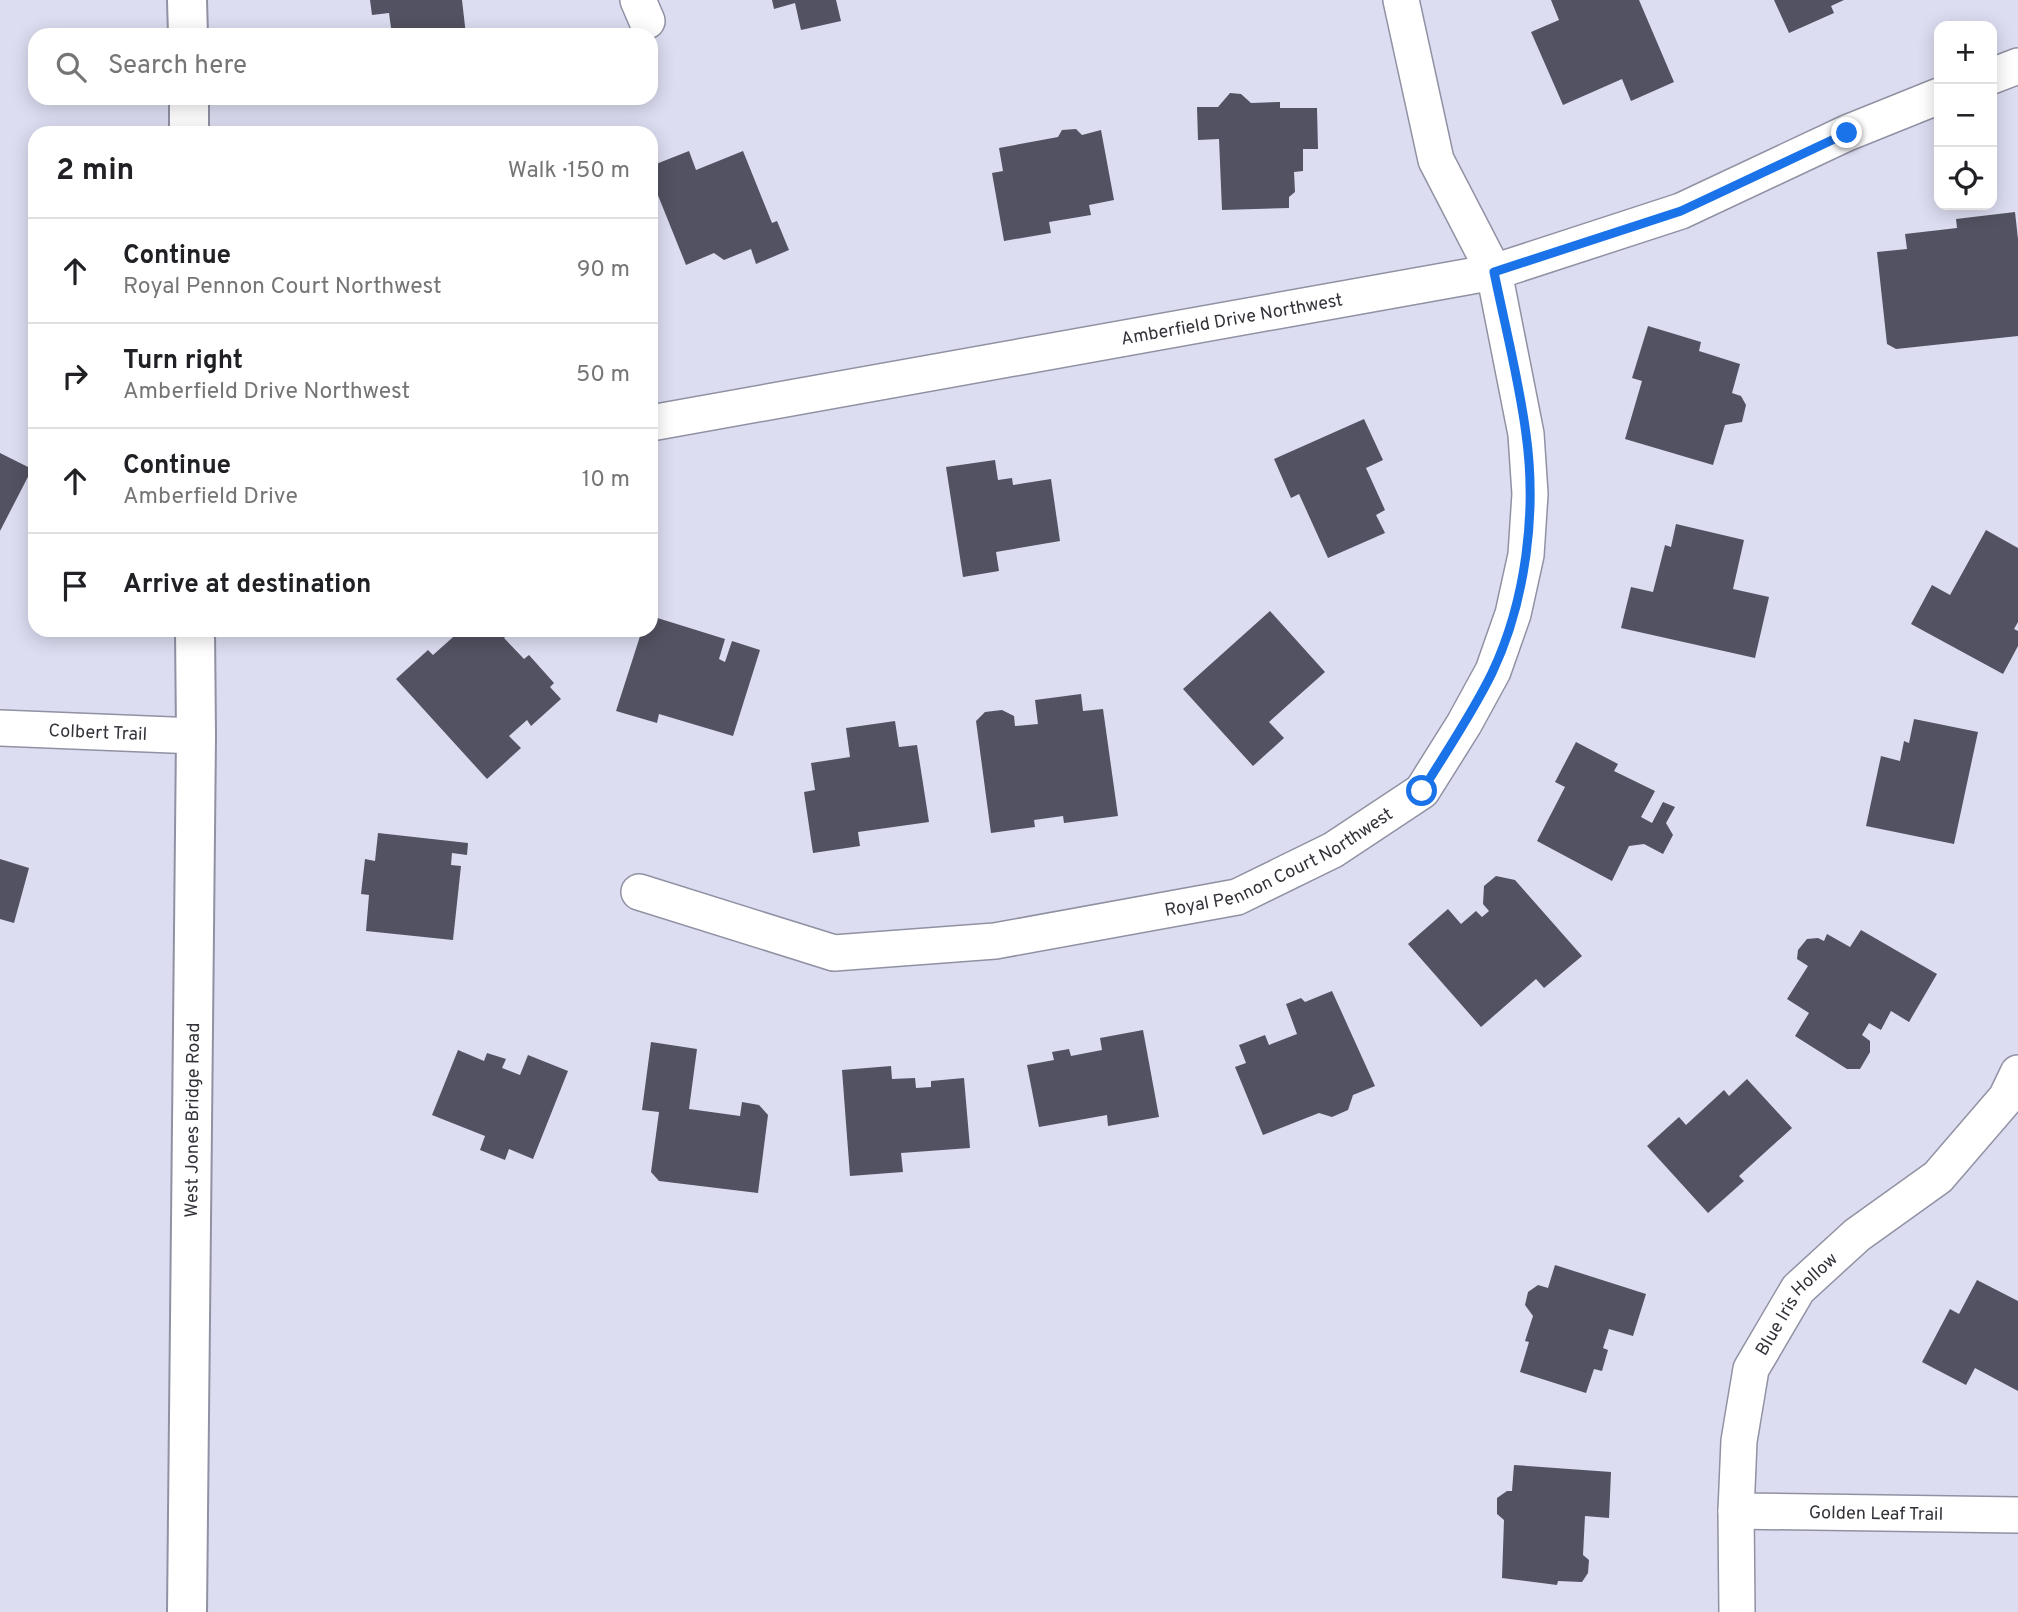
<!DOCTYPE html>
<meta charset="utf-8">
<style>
:root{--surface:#fff;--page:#f2f2f2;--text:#202124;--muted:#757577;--line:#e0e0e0}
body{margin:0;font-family:Overpass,sans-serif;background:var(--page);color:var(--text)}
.controls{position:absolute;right:21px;top:21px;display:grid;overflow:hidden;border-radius:14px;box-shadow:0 4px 18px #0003}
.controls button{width:63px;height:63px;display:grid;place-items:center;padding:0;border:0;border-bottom:2px solid var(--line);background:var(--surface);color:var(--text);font:35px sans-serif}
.stop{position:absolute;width:21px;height:21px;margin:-16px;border:5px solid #1a73e8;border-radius:50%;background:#fff}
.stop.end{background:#1a73e8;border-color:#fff;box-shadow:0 2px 7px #0008}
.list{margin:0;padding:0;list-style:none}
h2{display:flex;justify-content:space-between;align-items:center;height:91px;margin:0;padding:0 28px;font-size:30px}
h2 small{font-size:23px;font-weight:400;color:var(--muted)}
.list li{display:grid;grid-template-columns:46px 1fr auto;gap:21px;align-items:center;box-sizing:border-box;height:105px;padding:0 28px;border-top:2px solid var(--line)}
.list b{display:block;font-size:26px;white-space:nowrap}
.list p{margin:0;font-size:23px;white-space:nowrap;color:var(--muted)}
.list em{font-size:23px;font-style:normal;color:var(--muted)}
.icon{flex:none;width:38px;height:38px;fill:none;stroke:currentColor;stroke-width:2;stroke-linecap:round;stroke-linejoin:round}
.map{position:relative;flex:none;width:2018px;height:1612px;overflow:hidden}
.search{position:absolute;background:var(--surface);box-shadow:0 4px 18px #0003;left:28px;top:28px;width:630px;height:77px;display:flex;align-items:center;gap:18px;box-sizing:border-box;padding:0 24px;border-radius:21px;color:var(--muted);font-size:26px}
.panel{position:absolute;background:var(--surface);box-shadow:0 4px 18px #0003;left:28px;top:126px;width:630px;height:511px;border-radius:21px}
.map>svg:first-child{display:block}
.building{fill:#525262}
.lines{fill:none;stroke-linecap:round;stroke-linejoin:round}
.minor-casing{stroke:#9091a3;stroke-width:38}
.tertiary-casing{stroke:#9091a3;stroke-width:42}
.minor{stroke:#fff;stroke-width:35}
.tertiary{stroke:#fff;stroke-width:38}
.route{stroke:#1a73e8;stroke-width:9}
.labels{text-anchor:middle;stroke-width:7;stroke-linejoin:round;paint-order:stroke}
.street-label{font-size:18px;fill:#32323a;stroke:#e9eafe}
</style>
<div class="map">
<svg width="2018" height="1612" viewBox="0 0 2018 1612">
<rect width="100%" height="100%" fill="#dcddf1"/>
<g class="building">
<polygon points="370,0 462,0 466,35 392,35 389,13 372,15"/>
<polygon points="772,0 836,0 841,21 801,30 795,3 774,9"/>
<polygon points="1551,0 1639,0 1674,82 1631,101 1622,79 1563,105 1531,32 1559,20"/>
<polygon points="1774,0 1844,0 1831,6 1834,13 1789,33"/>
<polygon points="1230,93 1241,94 1251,103 1280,102 1280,108 1317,108 1318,149 1303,149 1303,171 1294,172 1295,192 1289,197 1289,208 1222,210 1219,139 1198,140 1197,107 1218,107"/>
<polygon points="1076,129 1082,135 1101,130 1114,200 1089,205 1091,215 1049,222 1051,233 1004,241 992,173 1003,171 999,148 1058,137 1062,130"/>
<polygon points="689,151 696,170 743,151 772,223 777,221 789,250 756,264 751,249 724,260 714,253 686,265 651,178 651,166"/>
<polygon points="2015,212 2018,239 2018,336 1896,349 1887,344 1877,252 1907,249 1905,234 1957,228 1956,219"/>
<polygon points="1648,326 1701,342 1699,351 1740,364 1732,393 1741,396 1746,405 1742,422 1725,425 1713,465 1625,439 1642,381 1632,378"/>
<polygon points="1364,419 1383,460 1366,468 1385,510 1376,515 1385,533 1328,558 1299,494 1291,498 1274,459"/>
<polygon points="0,453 32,469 0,531"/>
<polygon points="995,460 998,480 1012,478 1013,485 1051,479 1060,541 996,552 999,571 963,577 946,467"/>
<polygon points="1676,524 1744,540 1733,589 1769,597 1755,658 1621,628 1631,587 1653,592 1665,545 1671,547"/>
<polygon points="1986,530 2018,548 2018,622 2014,629 2018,631 2018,646 2003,674 1911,624 1932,585 1950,595"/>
<polygon points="1270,611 1325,672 1269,722 1284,738 1253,766 1183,689"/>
<polygon points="651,616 725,639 719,659 725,662 732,641 760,650 733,736 659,714 657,723 616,711 642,630 651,630"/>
<polygon points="461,630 512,630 504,638 524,659 529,655 554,683 550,687 561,699 531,726 527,720 509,736 521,748 487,779 396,679 428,650 433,655"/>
<polygon points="1081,694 1083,711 1103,709 1118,816 1064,823 1063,816 1034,820 1035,827 991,833 976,721 985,712 1002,710 1014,716 1015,726 1038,724 1035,700"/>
<polygon points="1914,719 1978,732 1954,844 1866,826 1881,756 1900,761 1904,741 1909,743"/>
<polygon points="895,721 899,747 917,745 929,822 858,832 860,846 813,853 804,792 815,790 811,763 850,757 846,728"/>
<polygon points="1576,742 1618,764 1614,771 1655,791 1641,817 1652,823 1663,802 1675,807 1666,823 1673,835 1663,854 1644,844 1629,846 1612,881 1537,841 1565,787 1555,782"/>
<polygon points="378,833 468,843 467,855 452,853 451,865 461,866 453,940 366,931 369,895 361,894 365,859 375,861"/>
<polygon points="0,859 29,868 14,923 0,919"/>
<polygon points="1496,876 1515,880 1582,956 1544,988 1536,979 1481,1027 1408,944 1448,909 1461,924 1476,911 1482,917 1489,911 1483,904 1484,886"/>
<polygon points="1861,930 1937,974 1909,1022 1891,1011 1881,1030 1869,1023 1862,1035 1870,1041 1870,1052 1860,1069 1847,1069 1795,1036 1809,1013 1787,999 1808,966 1797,959 1798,950 1807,939 1818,938 1824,941 1827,934 1850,947"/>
<polygon points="1332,991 1375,1086 1353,1095 1348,1110 1332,1117 1319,1113 1263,1135 1235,1067 1246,1063 1239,1045 1265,1035 1269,1045 1297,1034 1286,1004 1301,998 1305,1002"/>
<polygon points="1143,1030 1159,1117 1108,1126 1107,1115 1039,1127 1027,1065 1054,1060 1052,1052 1069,1049 1071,1056 1102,1050 1100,1038"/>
<polygon points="651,1042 697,1049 689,1109 740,1116 742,1102 759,1105 768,1115 758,1193 659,1181 651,1172 659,1112 642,1110"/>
<polygon points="458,1050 484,1061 487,1053 506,1059 502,1068 520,1075 528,1055 568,1071 533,1159 509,1149 505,1160 480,1150 485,1136 432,1115"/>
<polygon points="891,1066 892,1079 915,1078 916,1088 931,1087 931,1081 964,1078 970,1148 901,1153 903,1172 850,1176 842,1070"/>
<polygon points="1747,1079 1792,1128 1739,1176 1744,1181 1708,1213 1647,1146 1679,1117 1686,1125 1724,1090 1729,1096"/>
<polygon points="1555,1265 1646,1294 1633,1336 1609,1329 1603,1348 1608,1350 1602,1371 1594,1369 1586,1393 1520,1372 1529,1342 1525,1341 1533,1316 1525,1305 1528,1292 1538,1285 1548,1288"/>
<polygon points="1977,1280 2018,1301 2018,1391 1975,1368 1966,1385 1922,1362 1950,1309 1959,1314"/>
<polygon points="1514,1465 1611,1472 1609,1518 1585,1516 1583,1555 1589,1560 1588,1573 1582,1582 1558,1581 1557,1585 1502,1578 1504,1520 1497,1514 1497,1498 1507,1491 1512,1491"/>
</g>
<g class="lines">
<defs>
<g id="minor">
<polyline points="638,0 647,21"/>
<polyline points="1992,76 2018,66"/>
<path id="s1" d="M651 423 1494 272 1681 211 1847 133 1939 96"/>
<path id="s2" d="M0 728 196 736"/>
<path id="s3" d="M639 892 834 953 995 941 1237 897 1333 850 1422 791 1464 724 1493 671 1513 614 1526 555 1530 494 1526 434 1494 272 1436 160 1401 0"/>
<path id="s4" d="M1736 1511 2018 1515"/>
<path id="s5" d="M1737 1612 1736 1511 1739 1441 1751 1369 1798 1289 1857 1235 1938 1177 2006 1098 2018 1073"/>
</g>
<g id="tertiary">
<polyline points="187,0 188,35"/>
<polyline points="189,98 189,133"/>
<path id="s6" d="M187 1612 196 736 195 630"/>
</g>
</defs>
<use href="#minor" class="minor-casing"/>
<use href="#tertiary" class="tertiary-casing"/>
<use href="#minor" class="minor"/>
<use href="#tertiary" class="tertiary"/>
</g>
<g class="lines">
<path class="route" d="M1422 791C1446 752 1472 714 1492 673 1526 601 1537 512 1526 434 1519 380 1505 326 1494 272L1681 211 1847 133"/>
</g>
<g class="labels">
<g class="street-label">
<text dy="6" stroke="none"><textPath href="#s1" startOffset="590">Amberfield Drive Northwest</textPath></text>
<text dy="6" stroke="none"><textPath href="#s2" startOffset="98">Colbert Trail</textPath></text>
<text dy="6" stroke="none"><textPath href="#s3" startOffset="663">Royal Pennon Court Northwest</textPath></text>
<text dy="6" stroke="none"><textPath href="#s6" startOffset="492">West Jones Bridge Road</textPath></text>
<text dy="6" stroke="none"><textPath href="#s5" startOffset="324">Blue Iris Hollow</textPath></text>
<text dy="6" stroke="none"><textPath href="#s4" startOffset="140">Golden Leaf Trail</textPath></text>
</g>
</g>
</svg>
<div class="controls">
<button>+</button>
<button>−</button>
<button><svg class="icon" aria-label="locate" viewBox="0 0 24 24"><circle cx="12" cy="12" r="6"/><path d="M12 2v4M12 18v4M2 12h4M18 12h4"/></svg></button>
</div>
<div class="stop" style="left:1422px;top:791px"></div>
<div class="stop end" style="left:1847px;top:133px"></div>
<div class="search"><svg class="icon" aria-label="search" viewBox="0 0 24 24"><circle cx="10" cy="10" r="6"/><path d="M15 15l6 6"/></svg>Search here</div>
<section class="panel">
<h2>2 min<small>Walk · 150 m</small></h2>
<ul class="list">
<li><svg class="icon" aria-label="ahead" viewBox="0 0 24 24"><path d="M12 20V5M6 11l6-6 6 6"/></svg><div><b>Continue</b><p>Royal Pennon Court Northwest</p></div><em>90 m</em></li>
<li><svg class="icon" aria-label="right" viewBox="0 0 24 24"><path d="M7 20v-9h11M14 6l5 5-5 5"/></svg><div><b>Turn right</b><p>Amberfield Drive Northwest</p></div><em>50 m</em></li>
<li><svg class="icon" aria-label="ahead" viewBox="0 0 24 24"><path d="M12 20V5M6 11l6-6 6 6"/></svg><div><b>Continue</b><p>Amberfield Drive</p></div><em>10 m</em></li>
<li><svg class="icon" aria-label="arrive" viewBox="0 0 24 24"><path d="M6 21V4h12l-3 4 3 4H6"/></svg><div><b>Arrive at destination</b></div></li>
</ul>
</section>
</div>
